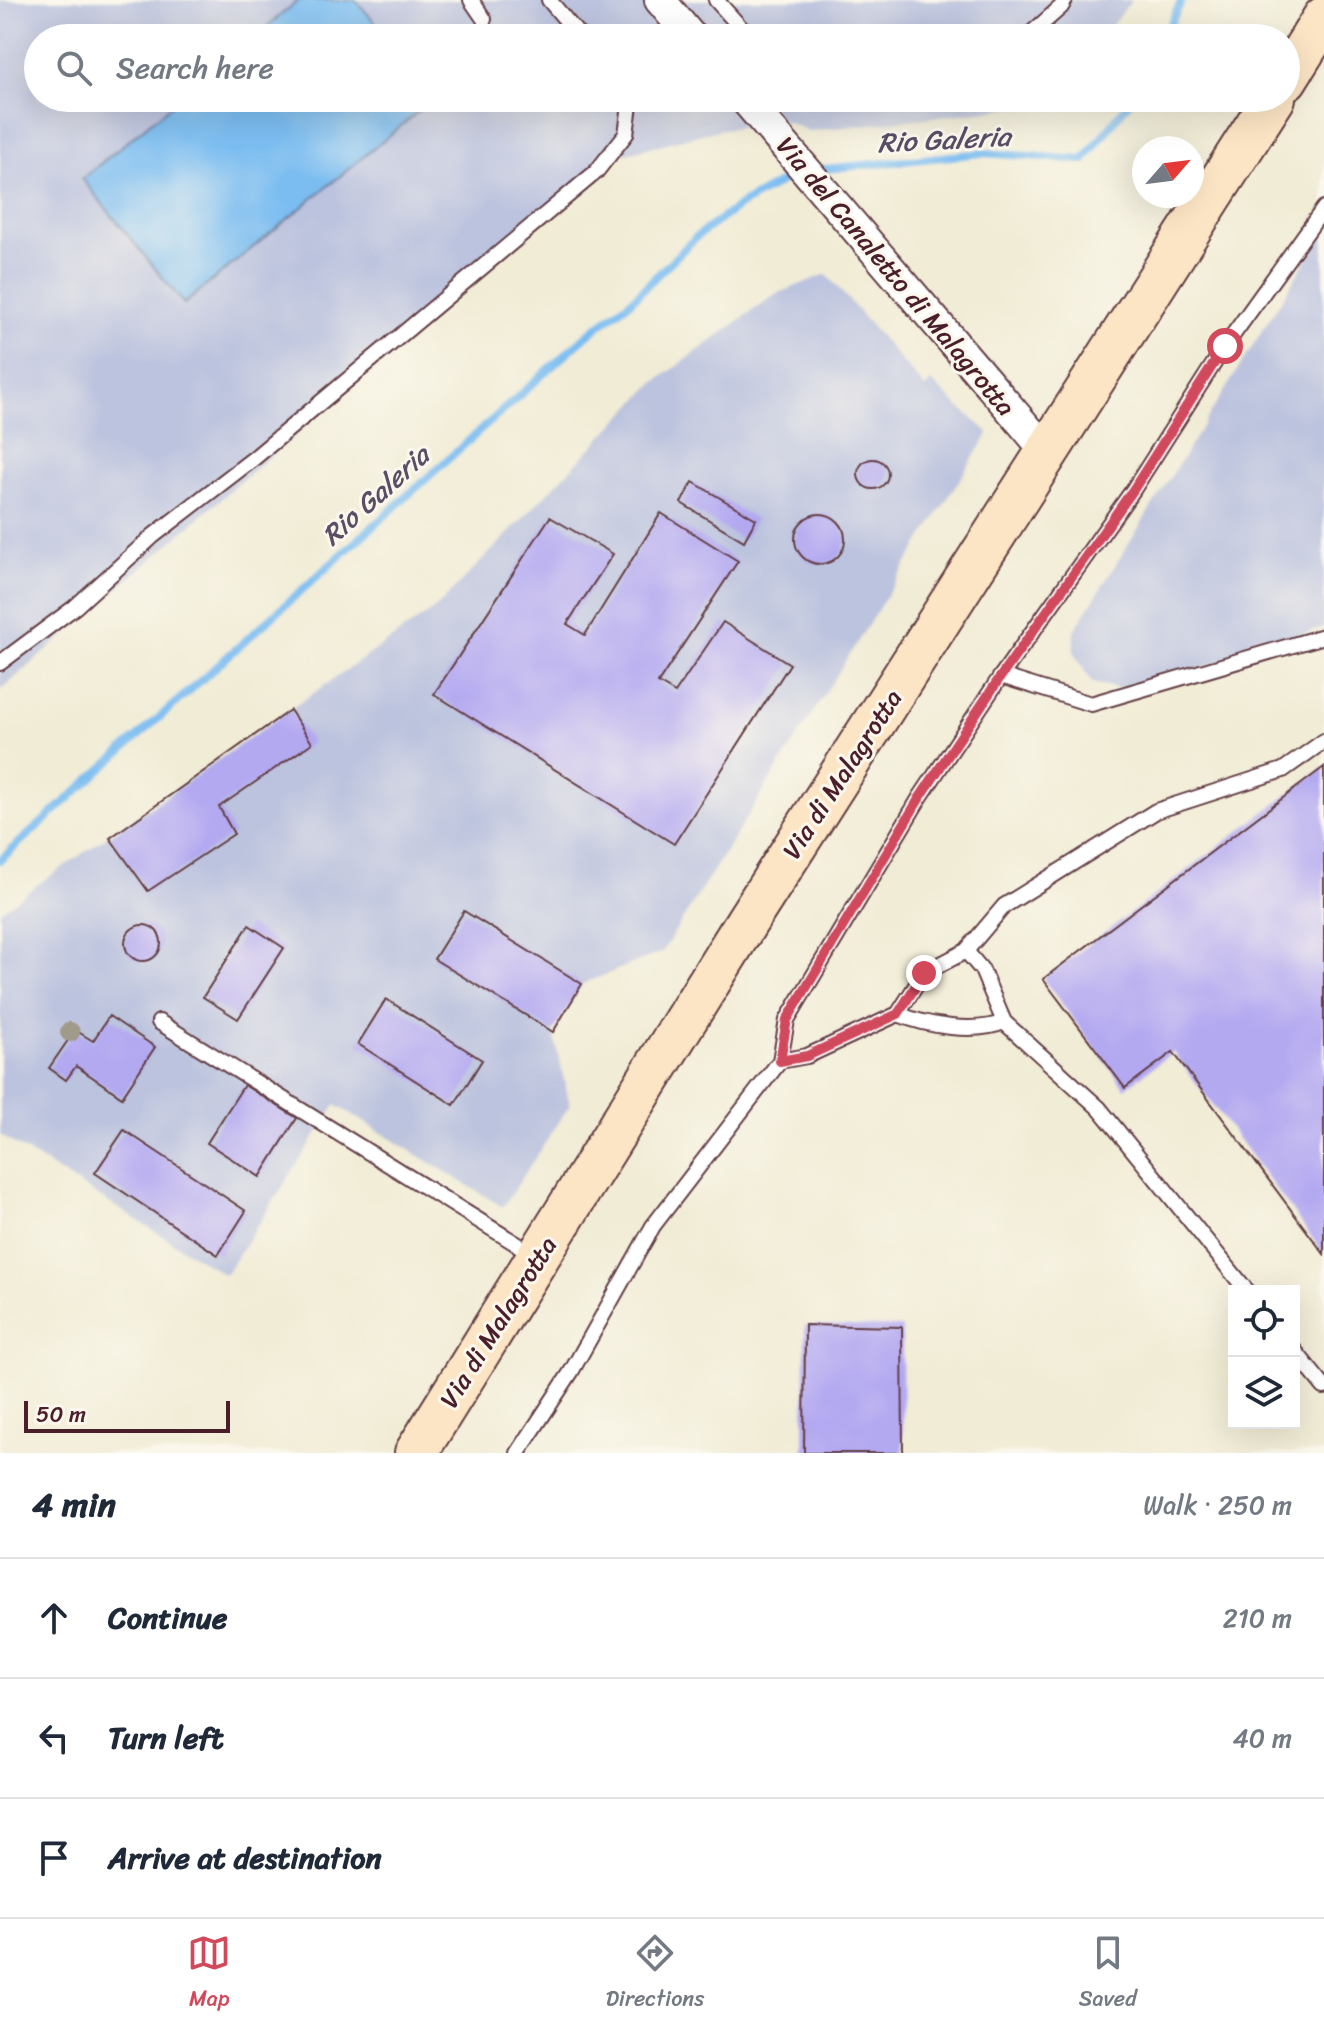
<!DOCTYPE html>
<meta charset="utf-8">
<style>
:root{--surface:#fff;--page:#f6f6f7;--text:#1f2937;--muted:#747a83;--line:#e0e1e3;--accent:#d1495b}
body{margin:0;font-family:Sriracha,sans-serif;background:var(--page);color:var(--text)}
.controls{position:absolute;right:24px;bottom:24px;display:grid;overflow:hidden;border-radius:0px;box-shadow:0 8px 32px #0002}
.controls button{width:72px;height:72px;display:grid;place-items:center;padding:0;border:0;border-bottom:2px solid var(--line);background:var(--surface);color:var(--text);font:40px sans-serif}
.compass{position:absolute;left:1132px;top:136px;width:72px;height:72px;border-radius:50%;background:var(--surface);box-shadow:0 8px 32px #0002;rotate:62deg}
.scale{position:absolute;left:24px;bottom:20px;width:206px;box-sizing:border-box;padding-left:8px;border:4px solid #4a1f2b;border-top:0;font-size:22px;line-height:28px;white-space:nowrap;color:#4a1f2b;-webkit-text-stroke:6px #fbf7ec;paint-order:stroke}
.stop{position:absolute;width:24px;height:24px;margin:-18px;border:6px solid #d1495b;border-radius:50%;background:#fff}
.stop.end{background:#d1495b;border-color:#fff;box-shadow:0 2px 8px #0008}
.list{margin:0;padding:0;list-style:none}
h2{display:flex;justify-content:space-between;align-items:center;height:104px;margin:0;padding:0 32px;font-size:34px}
h2 small{font-size:26px;font-weight:400;color:var(--muted)}
.list li{display:grid;grid-template-columns:52px 1fr auto;gap:24px;align-items:center;box-sizing:border-box;height:120px;padding:0 32px;border-top:2px solid var(--line)}
.list b{display:block;font-size:30px;white-space:nowrap}
.list em{font-size:26px;font-style:normal;color:var(--muted)}
.icon{flex:none;width:44px;height:44px;fill:none;stroke:currentColor;stroke-width:2;stroke-linecap:round;stroke-linejoin:round}
.map{position:relative;flex:none;width:1324px;height:1453px;overflow:hidden}
.search{position:absolute;background:var(--surface);box-shadow:0 8px 32px #0002;left:24px;right:24px;top:24px;height:88px;display:flex;align-items:center;gap:20px;box-sizing:border-box;padding:0 28px;border-radius:44px;color:var(--muted);font-size:30px}
.sheet{height:464px;background:var(--surface)}
nav{display:flex;justify-content:space-around;align-items:center;box-sizing:border-box;height:112px;border-top:2px solid var(--line);background:var(--surface);font-size:22px;color:var(--muted)}
nav a{display:grid;justify-items:center;gap:4px}
nav .on{color:var(--accent)}
.map>svg:first-child{display:block}
.industrial{fill:#bcc3de}
.water{fill:#7cbdf1;stroke:#636e8e;stroke-width:2}
.lines{fill:none;stroke-linecap:round;stroke-linejoin:round}
.stream{stroke:#7cbdf1;stroke-width:8}
.building{fill:#b3a9f1}
.lane-casing{stroke:#633e44;stroke-width:18}
.street-casing{stroke:#633e44;stroke-width:34}
.secondary-casing{stroke:#633e44;stroke-width:46}
.lane{stroke:#fff;stroke-width:14}
.street{stroke:#fff;stroke-width:30}
.secondary{stroke:#fce5c4;stroke-width:42}
.tree{fill:#a09a8a}
.route{stroke:#d1495b;stroke-width:10}
.labels{text-anchor:middle;stroke-width:6;stroke-linejoin:round;paint-order:stroke}
.street-label{font-size:26px;fill:#4a1f2b;stroke:#fbf7ec}
.water-label{font-size:28px;font-style:italic;fill:#594e66;stroke:#fbf7ec}
</style>
<div class="map">
<svg width="1324" height="1453" viewBox="0 0 1324 1453">
<rect width="100%" height="100%" fill="#fbf7ec"/>
<filter id="ink" filterUnits="userSpaceOnUse"><feTurbulence type="fractalNoise" baseFrequency=".0125" numOctaves="2"/><feDisplacementMap in="SourceGraphic" scale="16" xChannelSelector="R" yChannelSelector="G"/><feConvolveMatrix kernelMatrix="1 2 1 2 8 2 1 2 1" color-interpolation-filters="sRGB"/></filter>
<filter id="wash" filterUnits="userSpaceOnUse"><feTurbulence type="fractalNoise" baseFrequency=".006" numOctaves="4" result="noise"/><feDisplacementMap in="SourceGraphic" scale="32" xChannelSelector="R" yChannelSelector="G"/><feGaussianBlur stdDeviation="1.8" result="paint"/><feColorMatrix in="noise" values="0 0 0 0 0 0 0 0 0 0 0 0 0 0 0 0 0 1.4 0 .05"/><feComposite in="paint" operator="in"/></filter>
<g filter="url(#wash)">
<rect width="100%" height="100%" fill="#f1ecd5"/>
<g class="industrial">
<polygon points="0,0 1132,0 1101,38 38,38 38,98 1036,98 1028,104 988,111 809,131 785,121 722,129 615,156 0,691"/>
<polygon points="1324,232 1324,627 1132,691 1092,683 1074,654 1074,631"/>
<polygon points="826,274 925,388 931,382 989,433 662,952 582,984 553,1032 570,1105 503,1207 336,1105 225,1275 0,1135 0,911 436,608 654,383 774,295"/>
</g>
<g class="water">
<polygon points="299,0 356,0 388,38 253,38"/>
<polygon points="180,98 435,98 184,304 82,179"/>
</g>
<g class="lines">
<g class="stream">
<polyline points="1163,38 1182,0"/>
<polyline points="824,169 982,153 1084,160 1132,98"/>
<polyline points="0,860 587,335 631,301 696,237 740,205 790,177"/>
</g>
</g>
<g id="blocks">
<g class="building">
<circle cx="873" cy="474" r="15"/>
<polygon points="693,482 756,519 744,541 681,503"/>
<polygon points="661,513 738,561 658,683 675,693 723,622 790,664 674,844 434,694 550,517 613,554 567,624 585,635"/>
<circle cx="820" cy="539" r="25"/>
<polygon points="290,710 312,743 219,807 234,834 148,891 110,838"/>
<polygon points="1324,767 1324,1254 1173,1052 1125,1088 1043,979"/>
<polygon points="464,911 582,984 553,1032 434,959"/>
<circle cx="143" cy="943" r="18"/>
<polygon points="249,925 284,948 238,1019 203,997"/>
<polygon points="386,999 482,1060 454,1105 358,1044"/>
<polygon points="109,1016 155,1047 122,1097 76,1066 66,1080 49,1068 75,1030 93,1041"/>
<polygon points="244,1085 297,1118 260,1177 207,1143"/>
<polygon points="124,1130 246,1211 218,1255 95,1173"/>
<polygon points="805,1325 902,1327 903,1453 804,1453"/>
</g>
</g>
</g>
<g filter="url(#ink)">
<use href="#blocks" fill-opacity="0" stroke="#633e44" stroke-width="2"/>
<g class="lines">
<defs>
<g id="lane">
<polyline points="471,0 484,19"/>
<polyline points="549,0 581,38"/>
<polyline points="716,0 750,38"/>
<polyline points="1026,38 1061,7 1065,0"/>
<polyline points="0,663 75,607 153,536 253,459 596,172 626,134 631,98"/>
<polyline points="1001,676 1091,704 1324,636"/>
<polyline points="966,951 982,970 1004,1022 1099,1108 1247,1291"/>
<path d="M898 1014C927 1026 975 1034 1004 1022"/>
<polyline points="159,1022 536,1256"/>
<polyline points="780,1061 807,1056 898,1014 924,973 966,951 1004,906 1156,811 1283,770 1324,741"/>
<polyline points="1294,1350 1324,1387"/>
<polyline points="518,1453 571,1372 653,1226 780,1061 787,1020 919,799 1001,676 1133,490 1225,346 1324,208"/>
</g>
<g id="street">
<polyline points="660,0 692,38"/>
<polyline points="744,98 1048,453"/>
</g>
<g id="secondary">
<polyline points="1286,79 1324,18"/>
<polyline points="416,1453 747,921 1274,98"/>
</g>
</defs>
<use href="#lane" class="lane-casing"/>
<use href="#street" class="street-casing"/>
<use href="#secondary" class="secondary-casing"/>
<use href="#lane" class="lane"/>
<use href="#street" class="street"/>
<use href="#secondary" class="secondary"/>
</g>
<circle class="tree" cx="70" cy="1032" r="10"/>
</g>
<g class="lines" filter="url(#ink)">
<polyline class="route" points="924,973 898,1014 807,1056 780,1061 787,1020 919,799 1001,676 1133,490 1225,346"/>
</g>
<g class="labels">
<g class="street-label">
<text transform="translate(896 276) rotate(50)" y="9">Via del Canaletto di Malagrotta</text>
<text transform="translate(842 774) rotate(-57)" y="9">Via di Malagrotta</text>
<text transform="translate(498 1322) rotate(-58)" y="9">Via di Malagrotta</text>
</g>
<g class="water-label">
<text transform="translate(944 139) rotate(-3)" y="10">Rio Galeria</text>
<text transform="translate(375 495) rotate(-42)" y="10">Rio Galeria</text>
</g>
</g>
</svg>
<div class="controls">
<button><svg class="icon" aria-label="locate" viewBox="0 0 24 24"><circle cx="12" cy="12" r="6"/><path d="M12 2v4M12 18v4M2 12h4M18 12h4"/></svg></button>
<button><svg class="icon" aria-label="layers" viewBox="0 0 24 24"><path d="M12 4l9 5-9 5-9-5zM3 14l9 5 9-5"/></svg></button>
</div>
<svg class="compass" viewBox="-18 -18 36 36"><path d="M0-13l5 13h-10z" fill="#e53935"/><path d="M0 13l5-13h-10z" fill="#747a83"/></svg>
<div class="scale">50 m</div>
<div class="stop" style="left:1225px;top:346px"></div>
<div class="stop end" style="left:924px;top:973px"></div>
<div class="search"><svg class="icon" aria-label="search" viewBox="0 0 24 24"><circle cx="10" cy="10" r="6"/><path d="M15 15l6 6"/></svg>Search here</div>
</div>
<section class="sheet">
<h2>4 min<small>Walk · 250 m</small></h2>
<ul class="list">
<li><svg class="icon" aria-label="ahead" viewBox="0 0 24 24"><path d="M12 20V5M6 11l6-6 6 6"/></svg><div><b>Continue</b></div><em>210 m</em></li>
<li><svg class="icon" aria-label="left" viewBox="0 0 24 24"><path d="M17 20v-9H6M10 6l-5 5 5 5"/></svg><div><b>Turn left</b></div><em>40 m</em></li>
<li><svg class="icon" aria-label="arrive" viewBox="0 0 24 24"><path d="M6 21V4h12l-3 4 3 4H6"/></svg><div><b>Arrive at destination</b></div></li>
</ul>
</section>
<nav>
<a class="on"><svg class="icon" aria-label="map" viewBox="0 0 24 24"><path d="M3 6l6-2 6 2 6-2v14l-6 2-6-2-6 2zM9 4v14M15 6v14"/></svg>Map</a>
<a><svg class="icon" aria-label="directions" viewBox="0 0 24 24"><path d="M12 3l9 9-9 9-9-9zM9 14v-3h6M13 9l2 2-2 2"/></svg>Directions</a>
<a><svg class="icon" aria-label="saved" viewBox="0 0 24 24"><path d="M7 4h10v16l-5-4-5 4z"/></svg>Saved</a>
</nav>
